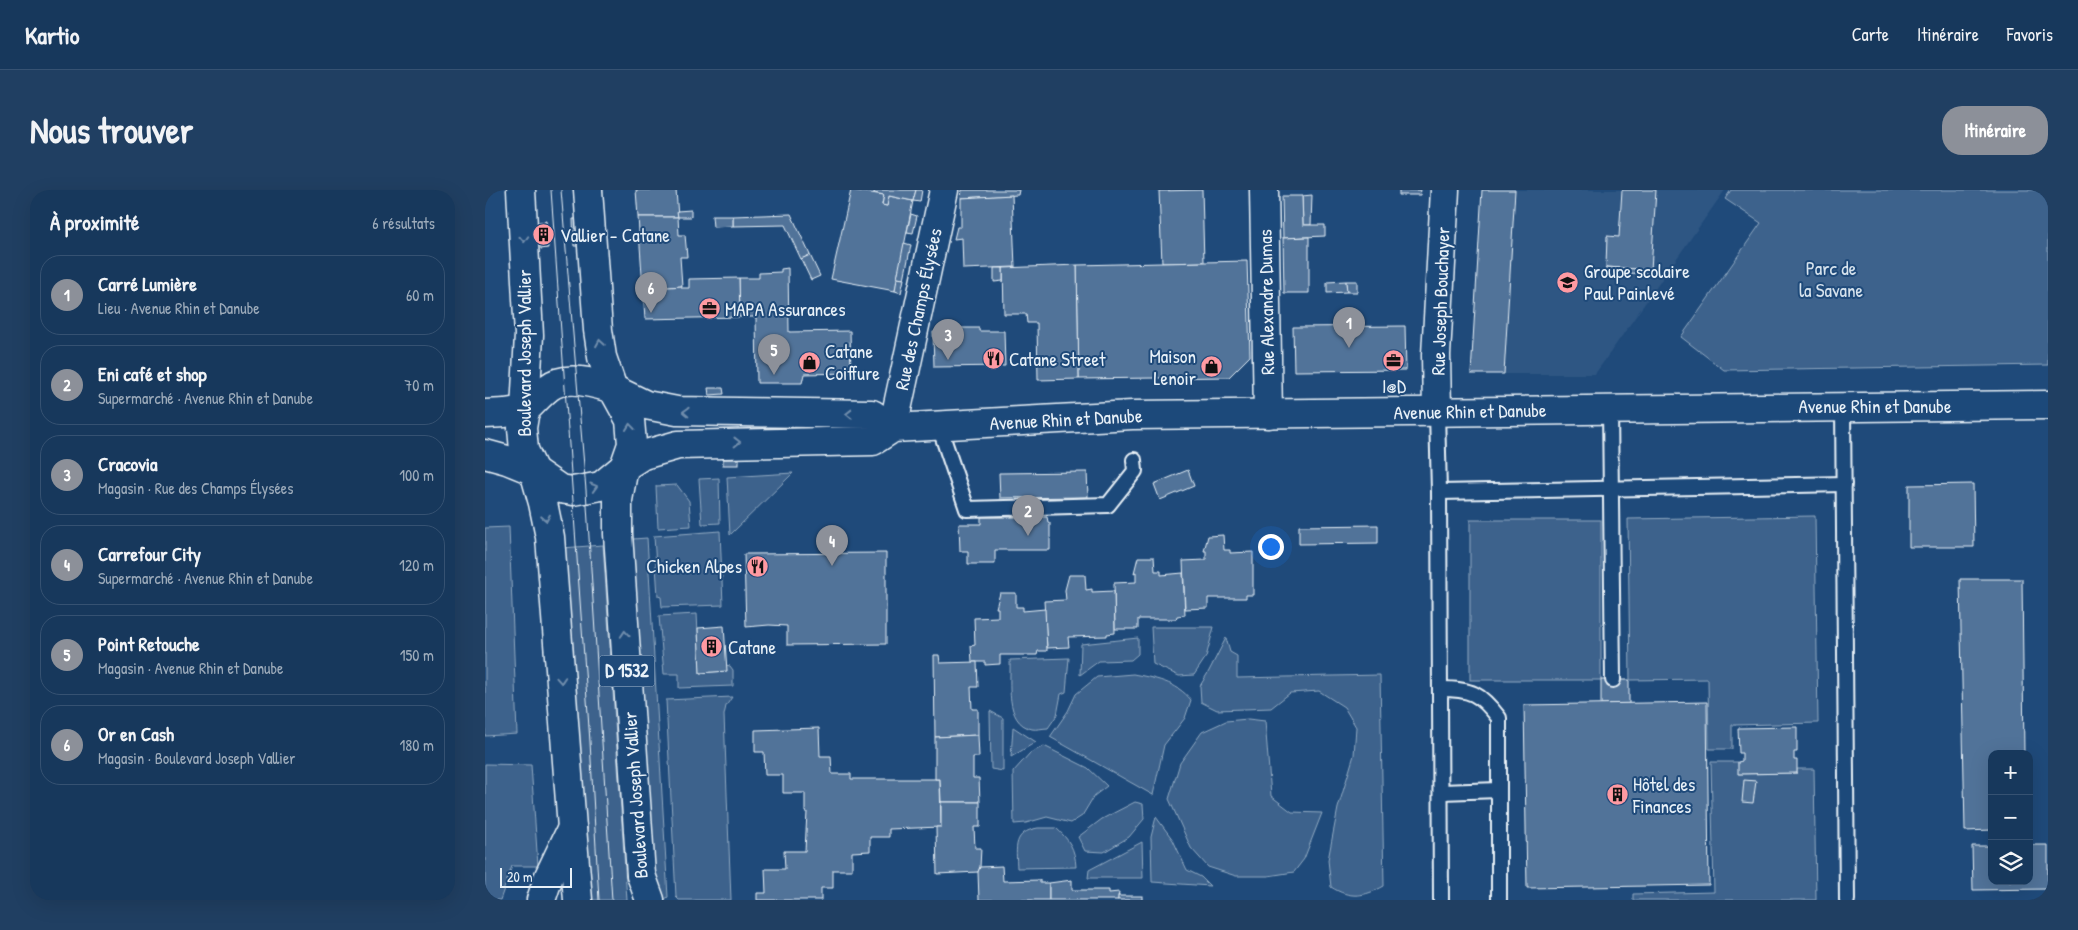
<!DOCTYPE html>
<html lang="fr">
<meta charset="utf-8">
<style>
:root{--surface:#17385c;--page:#203f62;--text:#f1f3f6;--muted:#9eacbb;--line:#365272;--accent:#8c9099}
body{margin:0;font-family:"Patrick Hand",sans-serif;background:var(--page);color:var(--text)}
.controls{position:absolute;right:15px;bottom:15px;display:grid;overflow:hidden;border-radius:10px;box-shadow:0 5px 20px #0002}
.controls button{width:45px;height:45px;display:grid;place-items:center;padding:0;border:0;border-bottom:1px solid var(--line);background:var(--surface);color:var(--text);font:25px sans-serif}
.scale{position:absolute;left:15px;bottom:12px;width:72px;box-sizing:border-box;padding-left:5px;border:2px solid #e8f1f8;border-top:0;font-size:14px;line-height:18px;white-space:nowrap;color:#e8f1f8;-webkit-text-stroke:4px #1f4a7a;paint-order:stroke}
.you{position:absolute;left:785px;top:356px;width:18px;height:18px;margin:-12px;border:4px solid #fff;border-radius:50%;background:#1a73e8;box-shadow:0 0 0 8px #1a73e833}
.badge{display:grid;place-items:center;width:32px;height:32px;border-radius:50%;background:var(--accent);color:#fff;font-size:16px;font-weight:700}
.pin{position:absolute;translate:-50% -41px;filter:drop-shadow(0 1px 2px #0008)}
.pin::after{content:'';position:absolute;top:26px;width:18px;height:15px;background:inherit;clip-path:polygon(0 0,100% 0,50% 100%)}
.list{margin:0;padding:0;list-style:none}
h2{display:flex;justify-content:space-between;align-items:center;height:65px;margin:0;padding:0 20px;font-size:21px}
h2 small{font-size:16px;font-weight:400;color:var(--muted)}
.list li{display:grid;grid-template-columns:32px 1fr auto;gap:15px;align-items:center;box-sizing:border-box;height:80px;margin:0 10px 10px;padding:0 10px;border:1px solid var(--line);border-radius:20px}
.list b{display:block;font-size:19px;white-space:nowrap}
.list p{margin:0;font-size:16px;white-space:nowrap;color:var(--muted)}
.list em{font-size:16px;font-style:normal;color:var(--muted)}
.icon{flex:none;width:28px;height:28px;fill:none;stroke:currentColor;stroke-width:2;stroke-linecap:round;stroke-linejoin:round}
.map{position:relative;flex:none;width:1563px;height:710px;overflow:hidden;border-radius:20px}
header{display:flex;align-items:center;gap:30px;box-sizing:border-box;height:70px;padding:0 25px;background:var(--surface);border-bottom:1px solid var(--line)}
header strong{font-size:24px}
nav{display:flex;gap:28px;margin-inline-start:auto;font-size:18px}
.intro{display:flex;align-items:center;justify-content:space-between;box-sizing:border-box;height:120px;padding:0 30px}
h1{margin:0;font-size:35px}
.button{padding:12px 22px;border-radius:20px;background:var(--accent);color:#fff;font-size:18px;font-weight:700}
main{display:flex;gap:30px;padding:0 30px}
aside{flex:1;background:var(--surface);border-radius:20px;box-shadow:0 5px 20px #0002}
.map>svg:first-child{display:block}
.built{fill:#2e5683}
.green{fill:#3c628c;stroke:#92aac2}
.building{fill:#517399;stroke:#e8f1f8}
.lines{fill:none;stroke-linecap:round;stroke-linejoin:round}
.lane-casing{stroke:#e8f1f8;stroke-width:18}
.street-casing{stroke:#e8f1f8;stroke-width:31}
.secondary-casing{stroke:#e8f1f8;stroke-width:31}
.primary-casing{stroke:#e8f1f8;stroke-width:31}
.highway-casing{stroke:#e8f1f8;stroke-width:31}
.lane{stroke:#1f4a7a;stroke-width:14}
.street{stroke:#1f4a7a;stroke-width:28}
.secondary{stroke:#1f4a7a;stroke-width:28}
.primary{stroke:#1f4a7a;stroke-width:28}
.highway{stroke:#1f4a7a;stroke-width:28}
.tram{stroke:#e8f1f8;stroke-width:1}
.oneway{stroke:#6f8dac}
.labels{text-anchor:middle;stroke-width:4;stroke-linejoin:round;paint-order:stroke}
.shield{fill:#1f4a7a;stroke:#acbfd2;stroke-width:1}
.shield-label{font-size:18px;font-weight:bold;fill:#e8f1f8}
.poi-label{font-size:19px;fill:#e8f1f8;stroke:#1f4a7a;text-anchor:start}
.park-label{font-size:19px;fill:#d7e3ed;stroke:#1f4a7a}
.street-label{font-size:19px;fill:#e8f1f8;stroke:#1f4a7a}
</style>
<header>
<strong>Kartio</strong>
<nav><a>Carte</a><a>Itinéraire</a><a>Favoris</a></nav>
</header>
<div class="intro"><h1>Nous trouver</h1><a class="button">Itinéraire</a></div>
<main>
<aside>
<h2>À proximité<small>6 résultats</small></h2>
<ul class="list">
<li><span class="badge">1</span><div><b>Carré Lumière</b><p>Lieu · Avenue Rhin et Danube</p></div><em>60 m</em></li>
<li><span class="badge">2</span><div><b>Eni café et shop</b><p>Supermarché · Avenue Rhin et Danube</p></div><em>70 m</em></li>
<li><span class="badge">3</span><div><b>Cracovia</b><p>Magasin · Rue des Champs Élysées</p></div><em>100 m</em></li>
<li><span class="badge">4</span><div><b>Carrefour City</b><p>Supermarché · Avenue Rhin et Danube</p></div><em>120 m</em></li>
<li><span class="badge">5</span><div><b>Point Retouche</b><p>Magasin · Avenue Rhin et Danube</p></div><em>150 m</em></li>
<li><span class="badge">6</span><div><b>Or en Cash</b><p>Magasin · Boulevard Joseph Vallier</p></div><em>180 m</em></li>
</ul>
</aside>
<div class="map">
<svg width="1563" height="710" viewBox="0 0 1563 710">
<rect width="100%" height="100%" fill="#1f4a7a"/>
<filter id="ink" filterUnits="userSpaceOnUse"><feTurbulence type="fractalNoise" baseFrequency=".02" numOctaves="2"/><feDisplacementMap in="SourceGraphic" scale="10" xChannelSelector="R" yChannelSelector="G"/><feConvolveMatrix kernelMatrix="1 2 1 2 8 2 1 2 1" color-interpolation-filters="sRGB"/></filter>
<g filter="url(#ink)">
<polygon class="built" points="997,0 1240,0 1110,184 986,184"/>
<g class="green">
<polygon points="1246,0 1563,0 1563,175 1239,180 1196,147 1276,33 1240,9"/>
<polygon points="308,283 245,345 242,287"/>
<polygon points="234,288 235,333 217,334 214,289"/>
<polygon points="192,295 204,311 206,336 173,338 171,296"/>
<polygon points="1330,326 1333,533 1247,535 1247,559 1224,559 1223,489 1145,490 1143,329"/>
<rect x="985" y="330" width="131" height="160"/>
<polygon points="24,337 32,544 0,546 0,338"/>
<polygon points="235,341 238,415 177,417 176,407 173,406 169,346"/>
<polygon points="162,348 183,707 180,709 169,680 148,349"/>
<polygon points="118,355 142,710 105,710 77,358"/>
<polygon points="212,424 215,483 241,481 241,475 245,476 248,480 248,496 194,498 194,484 179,484 174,426"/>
<polygon points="666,437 729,437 721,467 709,485 694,486 668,474"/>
<polygon points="653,448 653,464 646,470 614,471 595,485 596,454"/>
<path d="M741 448 745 462 752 466V488L895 485 899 696C879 707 865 709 846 697L843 670 853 618 869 565 871 537 859 517 834 501 805 503 786 518 732 520 716 512 715 496 724 481Z"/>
<path d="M584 468 581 502 576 504 572 525 563 538C558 538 551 540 547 539 519 533 526 492 525 470Z"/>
<path d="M648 484C669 488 692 492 706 510L700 528 679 555 668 605 565 547 583 521 591 504 612 487Z"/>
<polygon points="247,507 241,516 239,525 246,710 194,710 191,707 181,510"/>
<polygon points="505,521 518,528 518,581 506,579"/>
<polygon points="763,529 780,531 786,606 807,622 837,623 819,669 809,682 783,686 751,686 723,677 706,658 684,609 695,573 717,542 741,531"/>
<polygon points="528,537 551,552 526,567"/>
<polygon points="559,556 603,578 622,596 609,606 597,626 586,633 562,627 541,633 529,634 528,582 545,563"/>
<polygon points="1226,572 1253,572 1254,584 1312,583 1312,579 1329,579 1331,710 1148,710 1148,704 1229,702"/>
<polygon points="0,574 46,575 53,676 27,676 15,710 0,710"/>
<polygon points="650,612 658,614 659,629 644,647 619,662 600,661 593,647 617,629"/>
<polygon points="671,627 688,650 702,680 716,687 725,696 667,692 666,647"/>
<path d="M553 638H571C584 650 590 658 591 677L532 678C531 657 528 642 553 638Z"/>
<polygon points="657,652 658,688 603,688 604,680"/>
</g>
<g class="building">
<polygon points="151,0 191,0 193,27 153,27"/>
<polygon points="366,0 399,5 397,15 402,16 404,6 428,11 410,101 346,89"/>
<polygon points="389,0 431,0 428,11 404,6 402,16 397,15 399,5 389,3"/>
<polygon points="431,0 437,0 435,12 428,11"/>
<polygon points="477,0 534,0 533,5 476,8"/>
<polygon points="717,0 719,72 677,73 674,1"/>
<polygon points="914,0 936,0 935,5 914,5"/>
<polygon points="997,0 1030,0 1019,184 986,184"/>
<polygon points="1137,0 1171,0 1166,80 1121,77 1122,46 1134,47"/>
<polygon points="527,5 530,77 478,79 477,48 469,49 472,37 476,37 476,8"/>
<polygon points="827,5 826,35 818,35 817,6"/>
<polygon points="797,6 817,6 818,35 840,35 840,46 798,48"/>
<polygon points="206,20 206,27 193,27 192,21"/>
<polygon points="306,24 325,65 316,69 300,35 248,36 248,26"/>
<polygon points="426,24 432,26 428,43 422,42"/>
<polygon points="227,26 248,26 248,36 228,37"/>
<polygon points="153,27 193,27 194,45 200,45 202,67 195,67 197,96 158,99"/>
<polygon points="88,29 94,29 96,56 89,56"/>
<polygon points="61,31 63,58 56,59 54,32"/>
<polygon points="824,47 824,103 799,103 798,48"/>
<polygon points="419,53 426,55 419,89 412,88"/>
<polygon points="325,65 335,86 326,90 316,69"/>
<polygon points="762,71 765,166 744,187 594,189 592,75"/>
<polygon points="592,75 594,189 553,190 552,133 542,133 541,124 519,124 518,78"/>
<polygon points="1121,77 1166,80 1166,84 1120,82"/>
<polygon points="303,78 304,142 365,141 366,183 319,184 317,193 272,193 271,127 255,127 254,88 274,88 274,83 296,82 296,79"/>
<polygon points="509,78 518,78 518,91 509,92"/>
<polygon points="254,88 255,127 160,129 158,99 197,96 197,98 204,98 204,89"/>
<polygon points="412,88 419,89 416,103 410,101"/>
<polygon points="861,91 862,102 842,103 842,92"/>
<polygon points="861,91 872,91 872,102 862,102"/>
<polygon points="920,136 921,180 809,181 808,137"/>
<polygon points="474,138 494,138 494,141 519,141 520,176 449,177 448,142 474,142"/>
<polygon points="223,198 238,198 239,204 224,205"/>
<rect x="238" y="269" width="16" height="6"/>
<polygon points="703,280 709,296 675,310 669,294"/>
<polygon points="602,282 603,307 515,308 514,283"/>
<polygon points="1488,294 1489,357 1424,357 1424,295"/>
<polygon points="496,327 562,327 563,332 565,333 565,360 510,360 510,374 483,374 483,361 475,361 474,334 496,334"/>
<polygon points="893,335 893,353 814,354 814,336"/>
<polygon points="738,345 739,360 745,360 745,363 768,362 768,405 761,405 761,408 723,408 723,418 700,419 698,371 721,370 721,361 719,361 723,346"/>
<polygon points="401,363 401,454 302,455 302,436 284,435 261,437 259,364"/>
<polygon points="653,367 669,367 670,381 676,381 676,385 698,383 700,425 692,426 691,429 653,429 653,439 630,439 629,393 651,392 651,382 649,383"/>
<polygon points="584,385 600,385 601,400 607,399 607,402 629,401 630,443 622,444 622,446 583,447 584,457 562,458 559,411 581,410 580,400"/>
<polygon points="1475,389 1537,389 1539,564 1507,564 1507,640 1480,641"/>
<polygon points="515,403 531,403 531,417 538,417 538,421 560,419 562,461 553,461 552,465 515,465 515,474 500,475 500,472 487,472 486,456 490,455 489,428 513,427 513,418 511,418"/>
<polygon points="239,436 242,481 215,483 213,438"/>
<polygon points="449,465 454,465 455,473 492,472 493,497 486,497 487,519 493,519 493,545 450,547"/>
<rect x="1116" y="490" width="28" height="24"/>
<polygon points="1222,512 1224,695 1042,698 1039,515"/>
<polygon points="1312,537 1312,562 1309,562 1309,570 1312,570 1312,583 1253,584 1253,572 1257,571 1257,563 1254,563 1253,538"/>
<polygon points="334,538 335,566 346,566 347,584 366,584 366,589 455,589 456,637 404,639 404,647 385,647 385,661 367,662 367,680 348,680 348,698 336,698 336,710 272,710 272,703 281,703 280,679 300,679 299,661 320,661 322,622 320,622 320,603 298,603 298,585 280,585 279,562 270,562 270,540"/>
<polygon points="493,545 494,567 488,567 488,588 494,588 495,612 456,612 455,589 450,589 450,547"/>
<polygon points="1259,590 1271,591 1268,613 1257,612"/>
<polygon points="456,612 495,612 495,637 489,637 490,658 496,658 495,677 493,682 452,684 451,637 456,637"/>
<polygon points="1544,655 1563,655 1563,699 1488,700 1487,656 1507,656 1507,691 1544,691"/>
<polygon points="517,676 518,691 555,690 555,693 564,693 564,710 494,710 493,682 495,677"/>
<polygon points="587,690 587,700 624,700 624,703 634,702 633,710 564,710 564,693"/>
<rect x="633" y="706" width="24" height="4"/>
</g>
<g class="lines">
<defs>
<g id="lane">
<polyline points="1358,216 1362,710"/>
<polyline points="1125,218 1128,490"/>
<polyline points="952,222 954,302 956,710"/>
<polyline points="454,236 482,319 623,315 650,281 649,270"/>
<polyline points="954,302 1359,294"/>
<path d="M955 499C986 499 995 503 1014 528V710"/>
<polyline points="956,602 1014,600"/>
</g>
<g id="street">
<polyline points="779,0 783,224"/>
<polyline points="952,222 951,165 960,0"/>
<polyline points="408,238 459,0"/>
</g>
<g id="secondary">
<polyline points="128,199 161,215 192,221 387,224 408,238"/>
<polyline points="0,224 20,223 40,220"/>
<polyline points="0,264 22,270 49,281"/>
<polyline points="139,277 158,265 193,255 388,251 408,238 647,225 1563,215"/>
<polyline points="87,638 93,710"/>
</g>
<g id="primary">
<polyline points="36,0 44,145 40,220 37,238 39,260 49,281 58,313 65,347 87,638"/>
<polyline points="103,0 113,140 117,167 128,199 145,230 147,254 139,277 133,310 133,344 156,685"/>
<path d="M40 220C48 213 55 204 63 198 80 184 110 193 128 199"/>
<polyline points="49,281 75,299 88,301 116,296 139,277"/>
</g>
<g id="highway">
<polyline points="156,685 165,710"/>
<polyline points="56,710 64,686 87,638"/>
</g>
</defs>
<use href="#lane" class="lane-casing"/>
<use href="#street" class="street-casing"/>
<use href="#secondary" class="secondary-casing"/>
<use href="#primary" class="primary-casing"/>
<use href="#highway" class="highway-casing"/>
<use href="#lane" class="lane"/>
<use href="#street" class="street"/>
<use href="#secondary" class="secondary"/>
<use href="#primary" class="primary"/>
<use href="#highway" class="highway"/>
<g class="tram">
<polyline points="66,0 105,552 114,710"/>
<polyline points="76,0 101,300 127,710"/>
</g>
</g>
<defs><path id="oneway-chevron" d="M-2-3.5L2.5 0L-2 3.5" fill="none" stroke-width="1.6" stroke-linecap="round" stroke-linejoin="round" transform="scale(1.25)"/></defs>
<g class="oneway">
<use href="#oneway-chevron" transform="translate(39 49) rotate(87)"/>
<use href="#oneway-chevron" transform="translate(115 153) rotate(-99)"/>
<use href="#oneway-chevron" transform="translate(201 222) rotate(-178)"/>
<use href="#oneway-chevron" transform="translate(364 224) rotate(-180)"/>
<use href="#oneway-chevron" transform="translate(145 237) rotate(-96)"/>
<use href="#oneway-chevron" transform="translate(252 252) rotate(-1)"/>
<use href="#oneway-chevron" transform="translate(109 297) rotate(-16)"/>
<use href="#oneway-chevron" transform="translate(61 328) rotate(79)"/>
<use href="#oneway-chevron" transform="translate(140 444) rotate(-94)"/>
<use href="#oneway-chevron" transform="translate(76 490) rotate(86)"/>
</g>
</g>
<defs>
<symbol id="building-disc" viewBox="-11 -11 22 22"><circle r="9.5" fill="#ff9aa2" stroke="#1f4a7a"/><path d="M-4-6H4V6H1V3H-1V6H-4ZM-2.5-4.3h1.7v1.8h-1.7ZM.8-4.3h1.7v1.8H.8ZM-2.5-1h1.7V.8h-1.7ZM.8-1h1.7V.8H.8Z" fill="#111"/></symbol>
<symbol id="school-disc" viewBox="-11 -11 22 22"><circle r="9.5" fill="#ff9aa2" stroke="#1f4a7a"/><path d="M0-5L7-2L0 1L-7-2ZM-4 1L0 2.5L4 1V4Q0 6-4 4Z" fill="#111"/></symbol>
<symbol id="office-disc" viewBox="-11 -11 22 22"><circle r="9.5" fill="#ff9aa2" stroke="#1f4a7a"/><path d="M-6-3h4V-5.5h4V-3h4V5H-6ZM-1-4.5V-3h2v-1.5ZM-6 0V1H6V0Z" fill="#111"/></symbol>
<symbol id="restaurant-disc" viewBox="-11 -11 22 22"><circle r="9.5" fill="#ff9aa2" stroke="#1f4a7a"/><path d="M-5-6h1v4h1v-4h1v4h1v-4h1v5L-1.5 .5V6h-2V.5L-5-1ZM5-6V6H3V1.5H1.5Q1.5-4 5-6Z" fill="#111"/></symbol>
<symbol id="shop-disc" viewBox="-11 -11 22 22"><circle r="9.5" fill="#ff9aa2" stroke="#1f4a7a"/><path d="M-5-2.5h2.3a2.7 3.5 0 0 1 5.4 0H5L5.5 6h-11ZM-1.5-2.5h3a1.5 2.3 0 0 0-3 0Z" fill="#111"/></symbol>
</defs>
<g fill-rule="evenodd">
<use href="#building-disc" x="46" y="32" width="25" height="25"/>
<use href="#school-disc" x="1070" y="80" width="25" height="25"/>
<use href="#office-disc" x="212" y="106" width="25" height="25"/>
<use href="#restaurant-disc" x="496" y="156" width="25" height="25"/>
<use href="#office-disc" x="896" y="158" width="25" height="25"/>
<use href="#shop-disc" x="312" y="160" width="25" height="25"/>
<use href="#shop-disc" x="714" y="164" width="25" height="25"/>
<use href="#restaurant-disc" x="260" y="364" width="25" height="25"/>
<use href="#building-disc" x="214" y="444" width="25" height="25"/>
<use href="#building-disc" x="1120" y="592" width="25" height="25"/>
</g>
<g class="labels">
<rect class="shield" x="114.5" y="465.5" width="55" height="31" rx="4"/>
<g class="shield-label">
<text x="142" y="487">D 1532</text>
</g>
<g class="poi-label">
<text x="75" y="52">Vallier - Catane</text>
<text x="1099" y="88">Groupe scolaire<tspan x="1099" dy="22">Paul Painlevé</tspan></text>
<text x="240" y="126">MAPA Assurances</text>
<text x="340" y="168">Catane<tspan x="340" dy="22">Coiffure</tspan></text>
<text x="711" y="173" text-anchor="end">Maison<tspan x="711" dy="22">Lenoir</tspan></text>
<text x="524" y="176">Catane Street</text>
<text x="909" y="203" text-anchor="middle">I@D</text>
<text x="257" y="383" text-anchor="end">Chicken Alpes</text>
<text x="243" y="464">Catane</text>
<text x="1148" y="601">Hôtel des<tspan x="1148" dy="22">Finances</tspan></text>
</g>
<g class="park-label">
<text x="1346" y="85">Parc de<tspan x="1346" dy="22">la Savane</tspan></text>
</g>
<g class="street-label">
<text transform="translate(955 111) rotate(-88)" y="7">Rue Joseph Bouchayer</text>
<text transform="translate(781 112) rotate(-91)" y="7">Rue Alexandre Dumas</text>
<text transform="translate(433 119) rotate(-78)" y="7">Rue des Champs Élysées</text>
<text transform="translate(39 163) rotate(-90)" y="7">Boulevard Joseph Vallier</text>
<text x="1390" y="223">Avenue Rhin et Danube</text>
<text transform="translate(985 221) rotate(-1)" y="7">Avenue Rhin et Danube</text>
<text transform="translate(581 229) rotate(-3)" y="7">Avenue Rhin et Danube</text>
<text transform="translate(150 605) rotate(-94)" y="7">Boulevard Joseph Vallier</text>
</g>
</g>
</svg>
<div class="controls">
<button>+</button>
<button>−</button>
<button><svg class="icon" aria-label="layers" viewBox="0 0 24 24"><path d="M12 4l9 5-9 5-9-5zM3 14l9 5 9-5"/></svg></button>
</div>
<div class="scale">20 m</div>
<div class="you"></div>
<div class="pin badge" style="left:864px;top:158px">1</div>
<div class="pin badge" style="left:543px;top:346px">2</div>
<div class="pin badge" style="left:463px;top:170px">3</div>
<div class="pin badge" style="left:347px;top:376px">4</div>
<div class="pin badge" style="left:289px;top:185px">5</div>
<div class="pin badge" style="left:166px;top:123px">6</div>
</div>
</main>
